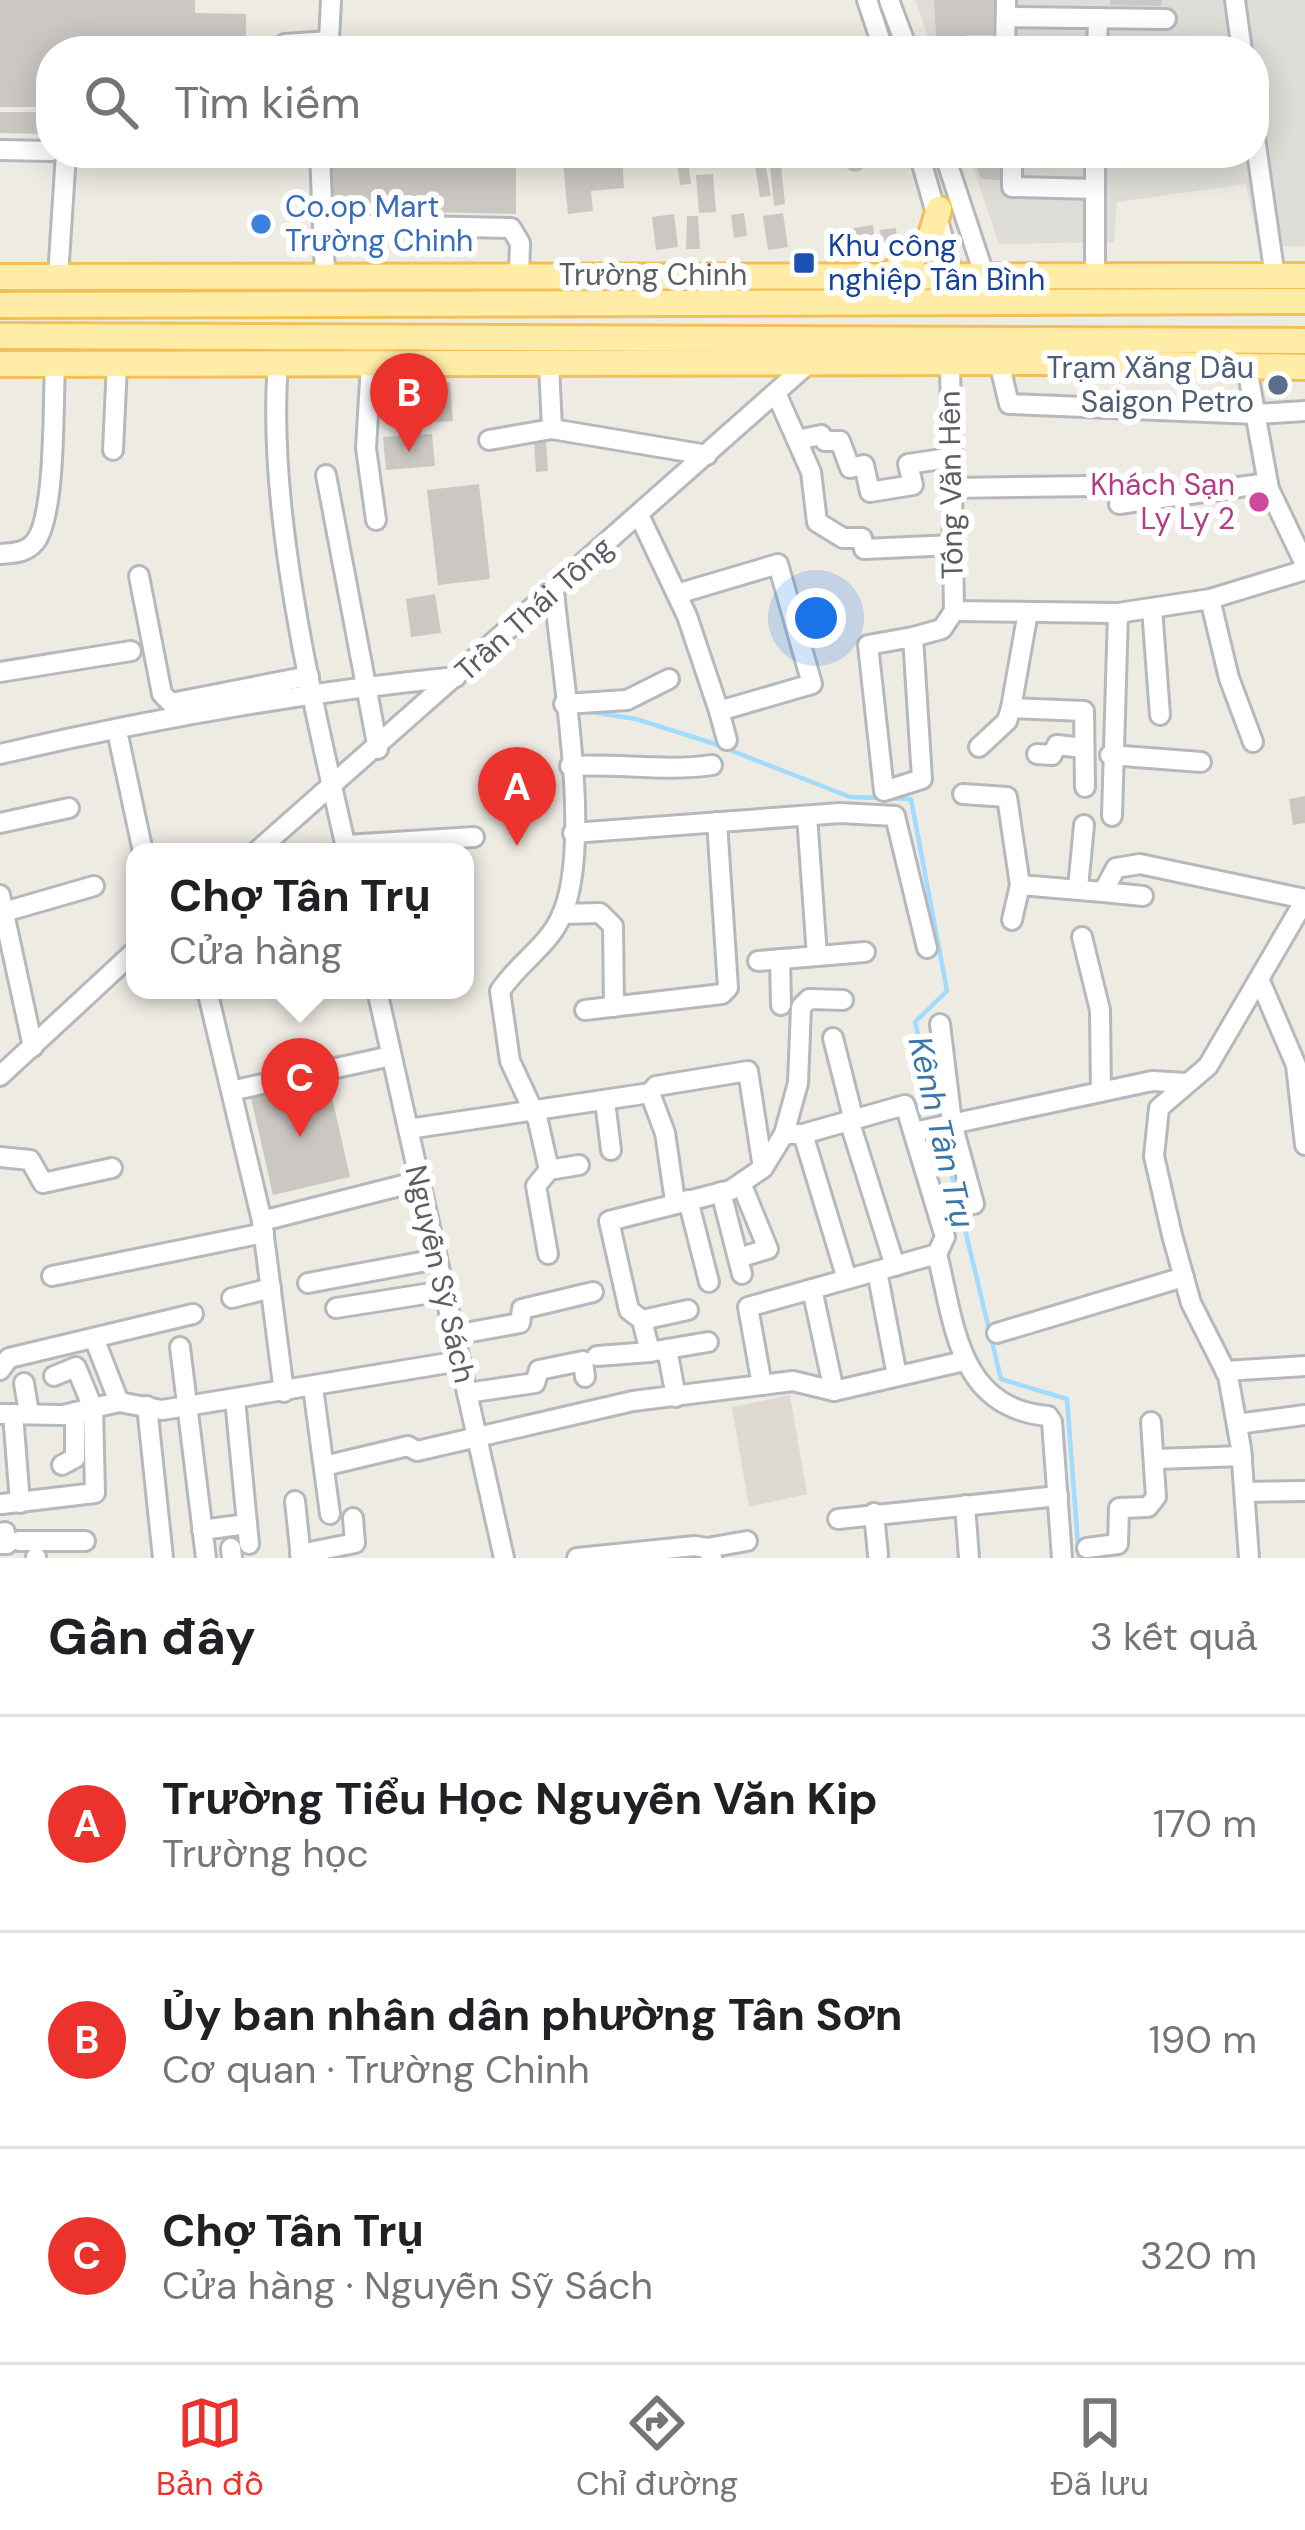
<!DOCTYPE html>
<html lang="vi">
<meta charset="utf-8">
<style>
:root{--surface:#fff;--page:#f6f6f6;--text:#202124;--muted:#757577;--line:#e0e0e0;--accent:#eb322c}
body{margin:0;font-family:"DM Sans",sans-serif;background:var(--page);color:var(--text)}
.you{position:absolute;left:816px;top:618px;width:42px;height:42px;margin:-30px;border:9px solid #fff;border-radius:50%;background:#1a73e8;box-shadow:0 0 0 18px #1a73e833}
.badge{display:grid;place-items:center;width:78px;height:78px;border-radius:50%;background:var(--accent);color:#fff;font-size:39px;font-weight:700}
.pin{position:absolute;translate:-50% -99px;filter:drop-shadow(0 3px 6px #0008)}
.pin::after{content:'';position:absolute;top:63px;width:42px;height:36px;background:inherit;clip-path:polygon(0 0,100% 0,50% 100%)}
.popup{position:absolute;left:126px;top:843px;width:348px;height:156px;box-sizing:border-box;display:grid;place-content:center;border-radius:24px;background:var(--surface);filter:drop-shadow(0 3px 9px #0005);font-size:39px;white-space:nowrap;color:var(--muted)}
.popup b{font-size:45px;color:var(--text)}
.popup::after{content:'';position:absolute;left:50%;top:100%;margin-left:-24px;border:24px solid transparent;border-top-color:var(--surface)}
.list{margin:0;padding:0;list-style:none}
h2{display:flex;justify-content:space-between;align-items:center;height:156px;margin:0;padding:0 48px;font-size:51px}
h2 small{font-size:39px;font-weight:400;color:var(--muted)}
.list li{display:grid;grid-template-columns:78px 1fr auto;gap:36px;align-items:center;box-sizing:border-box;height:216px;padding:0 48px;border-top:3px solid var(--line)}
.list b{display:block;font-size:45px;white-space:nowrap}
.list p{margin:0;font-size:39px;white-space:nowrap;color:var(--muted)}
.list em{font-size:39px;font-style:normal;color:var(--muted)}
.icon{flex:none;width:66px;height:66px;fill:none;stroke:currentColor;stroke-width:2;stroke-linecap:round;stroke-linejoin:round}
.map{position:relative;flex:none;width:1305px;height:1558px;overflow:hidden}
.search{position:absolute;background:var(--surface);box-shadow:0 6px 30px #0003;left:36px;right:36px;top:36px;height:132px;display:flex;align-items:center;gap:30px;box-sizing:border-box;padding:0 42px;border-radius:48px;color:var(--muted);font-size:45px}
.sheet{height:804px;background:var(--surface)}
nav{display:flex;justify-content:space-around;align-items:center;box-sizing:border-box;height:168px;border-top:3px solid var(--line);background:var(--surface);font-size:33px;color:var(--muted)}
nav a{display:grid;justify-items:center;gap:6px}
nav .on{color:var(--accent)}
.map>svg:first-child{display:block}
.industrial{fill:#dfddd7}
.education{fill:#dedad1}
.lines{fill:none;stroke-linecap:round;stroke-linejoin:round}
.stream{stroke:#a1dbff;stroke-width:4.5}
.building{fill:#cbc7c2}
.minor-casing{stroke:#b5b9bd;stroke-width:24}
.major-casing{stroke:#f3c057;stroke-width:30}
.minor{stroke:#fff;stroke-width:18}
.major{stroke:#ffeca6;stroke-width:24}
.shop-dot{fill:#3f7fe0;stroke:#fff;stroke-width:4.5}
.transit-dot{fill:#1a4fb4;stroke:#fff;stroke-width:4.5}
.service-dot{fill:#5c6f8a;stroke:#fff;stroke-width:4.5}
.hotel-dot{fill:#d1479c;stroke:#fff;stroke-width:4.5}
.labels{text-anchor:middle;stroke-width:12;stroke-linejoin:round;paint-order:stroke}
.shop-label{font-size:30px;fill:#366cbe;stroke:#fff;text-anchor:start}
.transit-label{font-size:30px;fill:#164399;stroke:#fff;text-anchor:start}
.street-label{font-size:30px;fill:#5b5f64;stroke:#fff}
.service-label{font-size:30px;fill:#4e5e75;stroke:#fff;text-anchor:end}
.hotel-label{font-size:30px;fill:#b23c85;stroke:#fff;text-anchor:end}
.water-label{font-size:33px;font-style:italic;fill:#3b76a9;stroke:#fff}
</style>
<div class="map">
<svg width="1305" height="1558" viewBox="0 0 1305 1558">
<rect width="100%" height="100%" fill="#eeebe3"/>
<polygon class="industrial" points="915,0 1305,0 1305,246 1259,247 1246,184 1117,202 1114,242 999,244 968,153 1254,153 1254,51 933,51"/>
<polygon class="education" points="790,1395 807,1494 749,1507 732,1407"/>
<g class="lines">
<g class="stream">
<polyline points="585,711 636,719 712,743 850,797 911,799 947,991 915,1022 939,1123"/>
<polyline points="942,1134 1001,1379 1067,1399 1079,1558"/>
</g>
</g>
<g class="building">
<polygon points="0,0 195,0 195,13 246,14 246,51 51,51 51,107 0,107"/>
<polygon points="934,0 994,0 993,35 966,35 965,49 937,48"/>
<polygon points="1110,0 1162,0 1161,6 1110,5"/>
<polygon points="0,112 51,112 51,134 0,133"/>
<circle cx="855" cy="162" r="10"/>
<polygon points="328,153 516,153 516,214 328,210"/>
<polygon points="537,153 558,153 558,168 538,168"/>
<polygon points="562,153 622,153 624,188 591,191 593,211 568,214"/>
<polygon points="687,153 691,184 680,185 676,155"/>
<polygon points="972,153 1001,153 1000,180 981,179"/>
<polygon points="764,157 771,196 760,197 754,159"/>
<polygon points="781,166 785,204 774,206 770,167"/>
<polygon points="713,174 716,212 699,213 696,175"/>
<polygon points="744,213 747,236 734,238 731,215"/>
<polygon points="783,213 788,247 768,250 763,216"/>
<polygon points="674,214 678,247 656,250 652,217"/>
<polygon points="687,216 698,216 700,249 686,249"/>
<polygon points="873,225 875,242 845,247 842,230"/>
<polygon points="896,228 898,247 882,248 880,230"/>
<polygon points="450,382 453,421 433,422 431,383"/>
<polygon points="432,434 435,466 386,470 383,437"/>
<polygon points="546,440 548,471 536,472 534,441"/>
<polygon points="479,484 490,579 438,585 427,490"/>
<polygon points="435,594 441,633 411,637 406,599"/>
<polygon points="1305,796 1305,823 1293,825 1289,799"/>
<polygon points="328,1080 350,1177 273,1195 251,1098"/>
</g>
<g class="lines">
<defs>
<g id="minor">
<polyline points="867,0 884,51"/>
<polyline points="889,0 908,51"/>
<polyline points="1235,0 1242,51"/>
<polyline points="1006,17 1166,19"/>
<polyline points="285,51 285,44 329,41 331,0"/>
<polyline points="1005,51 1006,0"/>
<polyline points="1097,51 1098,18"/>
<polyline points="1254,131 1275,277"/>
<polyline points="0,150 51,151"/>
<polyline points="320,153 325,276"/>
<polyline points="919,153 953,274"/>
<polyline points="944,153 984,274"/>
<polyline points="1012,153 1012,187 1095,189"/>
<polyline points="323,224 511,228 520,243 519,275"/>
<polyline points="1095,273 1095,153"/>
<polyline points="58,277 66,153"/>
<polyline points="999,362 1009,404 1256,414 1305,411"/>
<polyline points="950,363 954,611 1118,613 1210,599 1305,570"/>
<path d="M278 364C266 512 314 707 347 852"/>
<polyline points="371,364 366,448 376,520"/>
<polyline points="409,365 410,429"/>
<polyline points="549,365 552,429"/>
<polyline points="1247,368 1269,489 1305,564"/>
<polyline points="776,393 811,472 817,522 843,538 862,538 864,549 953,545"/>
<polyline points="489,440 552,429 707,455"/>
<polyline points="797,440 821,435 825,441 840,441 850,468 864,465 870,492 913,485 908,464 948,458"/>
<polyline points="113,450 117,364"/>
<polyline points="326,475 378,749"/>
<polyline points="952,488 1094,486"/>
<polyline points="1119,504 1268,483"/>
<polyline points="639,515 687,616 719,711 812,684 778,564 677,594"/>
<path d="M0 554C13 553 26 553 35 542 56 516 53 402 55 364"/>
<polyline points="139,576 162,694 171,703 309,676"/>
<path d="M554 591C561 670 595 854 559 921 545 948 517 965 500 991L510 1061 538 1121 549 1170 579 1165"/>
<polyline points="1210,599 1229,678 1253,742"/>
<polyline points="1152,608 1160,715"/>
<polyline points="1028,612 1011,708 1084,711 1085,787"/>
<polyline points="913,637 868,645 884,791 922,779 913,637 942,629 954,611"/>
<polyline points="0,672 131,651"/>
<polyline points="564,704 627,700 669,679"/>
<polyline points="719,711 727,740"/>
<polyline points="119,740 143,852"/>
<polyline points="979,747 1007,721 1011,708"/>
<path d="M0 754C150 719 303 692 456 677"/>
<polyline points="1037,754 1052,755 1057,745 1084,748"/>
<polyline points="1110,755 1201,762"/>
<path d="M570 766C619 763 664 772 712 765"/>
<polyline points="963,794 1007,797 1020,885 1103,892 1116,868 1140,864 1305,899"/>
<polyline points="807,816 817,956"/>
<polyline points="1112,816 1118,613"/>
<polyline points="0,823 69,808"/>
<polyline points="573,833 840,813 895,816 927,948"/>
<polyline points="346,845 474,837"/>
<polyline points="256,852 809,363"/>
<polyline points="1078,888 1084,825"/>
<polyline points="1103,892 1143,896"/>
<polyline points="0,895 33,1047"/>
<polyline points="4,912 94,886"/>
<polyline points="562,914 600,913 613,926 614,1007"/>
<polyline points="1012,920 1020,885"/>
<polyline points="1082,937 1100,1010 1101,1092"/>
<polyline points="780,959 781,1005"/>
<polyline points="758,961 865,952"/>
<polyline points="1260,981 1296,1065 1305,1145"/>
<polyline points="207,990 262,1221 284,1392"/>
<polyline points="377,990 504,1558"/>
<polyline points="585,1010 722,994 728,988 717,822"/>
<polyline points="940,1024 952,1123 974,1204"/>
<polyline points="833,1038 853,1117"/>
<polyline points="0,1076 135,951"/>
<polyline points="235,1090 391,1056"/>
<polyline points="650,1093 656,1086 748,1071 763,1168"/>
<polyline points="605,1101 611,1150"/>
<polyline points="849,1120 895,1266"/>
<polyline points="408,1129 650,1093 665,1133 675,1201"/>
<polyline points="914,1132 1152,1081 1187,1083"/>
<polyline points="784,1134 798,1083 801,1007 809,999 843,1000"/>
<polyline points="803,1134 847,1279"/>
<polyline points="0,1157 30,1160 43,1183 112,1168"/>
<polyline points="721,1192 742,1274"/>
<polyline points="688,1200 709,1282"/>
<polyline points="262,1221 419,1181"/>
<polyline points="548,1254 536,1186 549,1170"/>
<path d="M937 1254C955 1326 958 1408 1048 1416L1052 1422 1062 1558"/>
<polyline points="738,1258 768,1249 741,1183"/>
<polyline points="877,1271 897,1376"/>
<polyline points="52,1276 264,1233"/>
<polyline points="308,1283 437,1259"/>
<polyline points="812,1289 834,1391"/>
<polyline points="232,1298 271,1288"/>
<polyline points="336,1308 444,1291"/>
<polyline points="642,1320 688,1310"/>
<polyline points="997,1333 1184,1277"/>
<polyline points="454,1335 520,1323 522,1309 593,1292"/>
<polyline points="94,1338 119,1402"/>
<polyline points="180,1347 206,1558"/>
<polyline points="667,1349 708,1342"/>
<polyline points="597,1356 650,1352"/>
<polyline points="0,1370 9,1358 193,1314"/>
<polyline points="1225,1371 1305,1366"/>
<polyline points="24,1383 29,1413"/>
<polyline points="762,1385 748,1307 937,1254"/>
<polyline points="313,1387 330,1514"/>
<polyline points="467,1393 535,1383 539,1370 583,1361 585,1377"/>
<polyline points="676,1397 667,1349 650,1352 642,1320 629,1310 609,1221 731,1190 763,1168 784,1134 803,1134 905,1105 945,1237 937,1254"/>
<polyline points="235,1399 249,1544"/>
<polyline points="147,1406 163,1558"/>
<polyline points="0,1414 63,1415 119,1402 162,1410 460,1361"/>
<polyline points="13,1414 20,1503"/>
<polyline points="1237,1424 1305,1415"/>
<polyline points="1156,1459 1242,1456"/>
<polyline points="62,1465 75,1458 75,1412"/>
<polyline points="324,1466 408,1446 417,1451 633,1401 793,1381 834,1391 964,1361"/>
<polyline points="1245,1492 1305,1491"/>
<polyline points="295,1501 301,1558"/>
<polyline points="2,1504 95,1493 93,1408 76,1367 54,1376"/>
<polyline points="965,1505 969,1558"/>
<polyline points="874,1513 878,1555"/>
<polyline points="838,1519 1058,1496"/>
<polyline points="202,1530 247,1524"/>
<polyline points="0,1533 5,1532 7,1544 0,1544"/>
<polyline points="19,1541 85,1541"/>
<polyline points="231,1548 232,1558"/>
<polyline points="707,1548 747,1541"/>
<polyline points="1087,1548 1118,1544 1119,1508 1148,1507 1156,1497 1151,1422"/>
<polyline points="300,1554 355,1543 353,1518"/>
<polyline points="36,1557 36,1558"/>
<polyline points="577,1558 695,1546 707,1548 712,1558"/>
<polyline points="1249,1558 1241,1448 1228,1376 1191,1303 1172,1235 1154,1156 1159,1108 1208,1066 1305,900"/>
</g>
<g id="major">
<polyline points="889,275 928,245 939,209"/>
<polyline points="0,277 1305,276"/>
<polyline points="0,305 1305,301"/>
<polyline points="0,336 1305,341"/>
<polyline points="0,364 1037,362 1305,367"/>
</g>
</defs>
<use href="#minor" class="minor-casing"/>
<use href="#major" class="major-casing"/>
<use href="#minor" class="minor"/>
<use href="#major" class="major"/>
</g>
<circle class="shop-dot" cx="261" cy="224" r="12"/>
<rect class="transit-dot" x="792" y="251" width="24" height="24" rx="6"/>
<circle class="service-dot" cx="1278" cy="385" r="12"/>
<circle class="hotel-dot" cx="1259" cy="502" r="12"/>
<g class="labels">
<g class="shop-label">
<text x="285" y="217">Co.op Mart<tspan x="285" dy="34">Trường Chinh</tspan></text>
</g>
<g class="transit-label">
<text x="828" y="256">Khu công<tspan x="828" dy="34">nghiệp Tân Bình</tspan></text>
</g>
<g class="street-label">
<text x="653" y="285">Trường Chinh</text>
<text transform="translate(951 485) rotate(-91)" y="10">Tống Văn Hên</text>
<text transform="translate(534 609) rotate(-42)" y="10">Trần Thái Tông</text>
<text transform="translate(440 1274) rotate(77)" y="10">Nguyễn Sỹ Sách</text>
</g>
<g class="service-label">
<text x="1254" y="378">Trạm Xăng Dầu<tspan x="1254" dy="34">Saigon Petro</tspan></text>
</g>
<g class="hotel-label">
<text x="1235" y="495">Khách Sạn<tspan x="1235" dy="34">Ly Ly 2</tspan></text>
</g>
<g class="water-label">
<text transform="translate(942 1132) rotate(77)" y="12">Kênh Tân Trụ</text>
</g>
</g>
</svg>
<div class="you"></div>
<div class="pin badge" style="left:517px;top:846px">A</div>
<div class="pin badge" style="left:409px;top:452px">B</div>
<div class="pin badge" style="left:300px;top:1137px">C</div>
<div class="popup"><b>Chợ Tân Trụ</b>Cửa hàng</div>
<div class="search"><svg class="icon" aria-label="search" viewBox="0 0 24 24"><circle cx="10" cy="10" r="6"/><path d="M15 15l6 6"/></svg>Tìm kiếm</div>
</div>
<section class="sheet">
<h2>Gần đây<small>3 kết quả</small></h2>
<ul class="list">
<li><span class="badge">A</span><div><b>Trường Tiểu Học Nguyễn Văn Kip</b><p>Trường học</p></div><em>170 m</em></li>
<li><span class="badge">B</span><div><b>Ủy ban nhân dân phường Tân Sơn</b><p>Cơ quan · Trường Chinh</p></div><em>190 m</em></li>
<li><span class="badge">C</span><div><b>Chợ Tân Trụ</b><p>Cửa hàng · Nguyễn Sỹ Sách</p></div><em>320 m</em></li>
</ul>
</section>
<nav>
<a class="on"><svg class="icon" aria-label="map" viewBox="0 0 24 24"><path d="M3 6l6-2 6 2 6-2v14l-6 2-6-2-6 2zM9 4v14M15 6v14"/></svg>Bản đồ</a>
<a><svg class="icon" aria-label="directions" viewBox="0 0 24 24"><path d="M12 3l9 9-9 9-9-9zM9 14v-3h6M13 9l2 2-2 2"/></svg>Chỉ đường</a>
<a><svg class="icon" aria-label="saved" viewBox="0 0 24 24"><path d="M7 4h10v16l-5-4-5 4z"/></svg>Đã lưu</a>
</nav>
